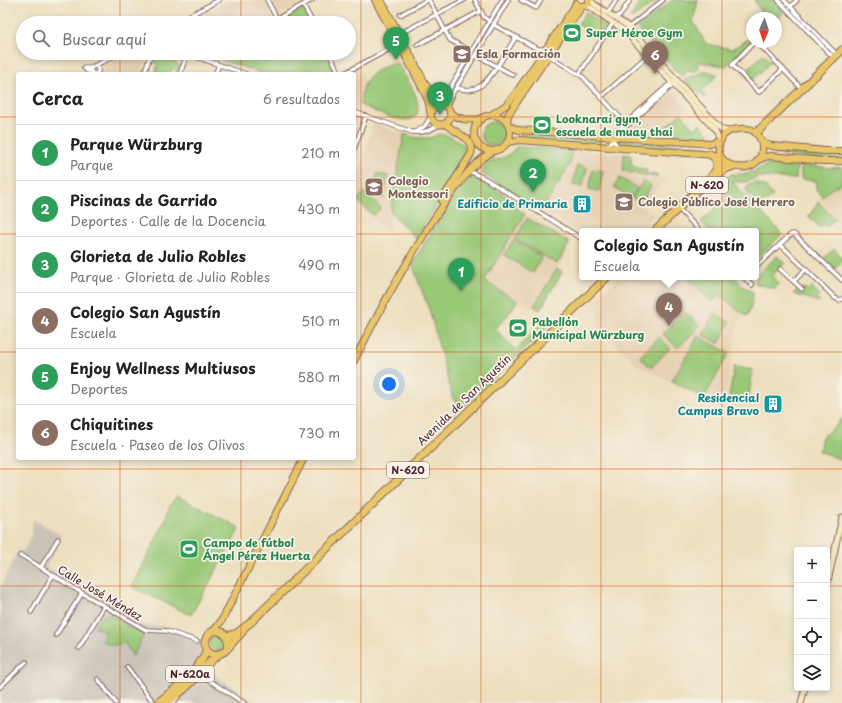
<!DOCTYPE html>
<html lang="es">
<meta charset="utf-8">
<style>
:root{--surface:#fff;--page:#f6f6f6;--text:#222;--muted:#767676;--line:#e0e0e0;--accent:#111827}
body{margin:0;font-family:"Playpen Sans",sans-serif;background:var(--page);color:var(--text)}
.controls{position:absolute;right:12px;bottom:12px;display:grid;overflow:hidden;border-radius:4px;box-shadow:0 2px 6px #0003}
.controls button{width:36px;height:36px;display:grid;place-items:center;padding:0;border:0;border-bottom:1px solid var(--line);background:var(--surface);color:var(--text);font:20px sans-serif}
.compass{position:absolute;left:746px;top:12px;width:36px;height:36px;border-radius:50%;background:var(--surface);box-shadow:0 2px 6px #0003;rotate:182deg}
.you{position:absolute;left:389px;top:384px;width:14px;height:14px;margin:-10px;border:3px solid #fff;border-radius:50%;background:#1a73e8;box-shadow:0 0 0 6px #1a73e833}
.badge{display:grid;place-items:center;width:26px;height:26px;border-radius:50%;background:var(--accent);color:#fff;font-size:13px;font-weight:700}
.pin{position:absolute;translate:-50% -33px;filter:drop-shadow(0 1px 2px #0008)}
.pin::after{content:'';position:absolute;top:21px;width:14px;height:12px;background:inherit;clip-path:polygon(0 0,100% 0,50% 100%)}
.popup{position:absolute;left:579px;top:228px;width:180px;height:52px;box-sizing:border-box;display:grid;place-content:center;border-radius:4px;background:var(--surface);filter:drop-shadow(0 1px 3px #0005);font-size:13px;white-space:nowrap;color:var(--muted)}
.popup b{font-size:15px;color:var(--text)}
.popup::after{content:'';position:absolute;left:50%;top:100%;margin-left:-8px;border:8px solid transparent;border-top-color:var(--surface)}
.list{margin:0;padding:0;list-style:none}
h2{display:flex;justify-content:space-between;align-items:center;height:52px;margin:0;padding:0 16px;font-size:17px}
h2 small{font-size:13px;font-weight:400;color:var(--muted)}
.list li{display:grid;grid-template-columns:26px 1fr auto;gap:12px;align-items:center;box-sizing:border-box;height:56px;padding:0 16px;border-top:1px solid var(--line)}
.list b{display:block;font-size:15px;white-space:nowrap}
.list p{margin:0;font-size:13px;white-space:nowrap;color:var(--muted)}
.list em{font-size:13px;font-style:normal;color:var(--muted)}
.icon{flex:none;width:22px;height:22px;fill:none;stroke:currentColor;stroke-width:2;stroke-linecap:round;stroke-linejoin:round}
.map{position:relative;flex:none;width:842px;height:703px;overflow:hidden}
.search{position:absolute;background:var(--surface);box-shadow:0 2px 6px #0003;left:16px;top:16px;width:340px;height:44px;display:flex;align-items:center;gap:10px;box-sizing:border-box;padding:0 14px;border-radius:22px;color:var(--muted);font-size:15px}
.panel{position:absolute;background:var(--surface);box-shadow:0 2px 6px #0003;left:16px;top:72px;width:340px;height:388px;border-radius:4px}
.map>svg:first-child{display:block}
.built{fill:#e6d1b4}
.industrial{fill:#cbc3b8}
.green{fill:#99c877;stroke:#727451}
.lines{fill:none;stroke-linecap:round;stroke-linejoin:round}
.street-casing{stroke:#83625e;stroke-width:5.5}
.secondary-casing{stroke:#83625e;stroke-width:7}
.primary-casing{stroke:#83625e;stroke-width:8}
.highway-casing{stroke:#83625e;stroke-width:9}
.street{stroke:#fff;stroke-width:3.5}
.secondary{stroke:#f6e9c3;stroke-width:5}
.primary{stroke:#e9c769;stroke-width:6}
.highway{stroke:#e9c769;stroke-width:7}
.grid{fill:none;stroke:#d8530f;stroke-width:1;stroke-opacity:0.55}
.labels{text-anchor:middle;stroke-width:3.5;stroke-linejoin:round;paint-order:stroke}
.shield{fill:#f7f3e8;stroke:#7e5f64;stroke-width:1}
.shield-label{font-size:10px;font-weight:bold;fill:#4a1f2b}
.leisure-label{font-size:11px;font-weight:bold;fill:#27864d;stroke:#f7f3e8;text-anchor:start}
.education-label{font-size:11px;font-weight:bold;fill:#785e54;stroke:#f7f3e8;text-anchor:start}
.culture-label{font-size:11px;font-weight:bold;fill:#0d838f;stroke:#f7f3e8;text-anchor:end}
.street-label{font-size:11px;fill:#4a1f2b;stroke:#f7f3e8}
</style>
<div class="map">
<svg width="842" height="703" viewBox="0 0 842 703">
<rect width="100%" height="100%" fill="#f7f3e8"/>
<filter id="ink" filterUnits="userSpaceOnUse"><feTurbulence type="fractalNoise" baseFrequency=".025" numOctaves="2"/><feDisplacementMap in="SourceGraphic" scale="8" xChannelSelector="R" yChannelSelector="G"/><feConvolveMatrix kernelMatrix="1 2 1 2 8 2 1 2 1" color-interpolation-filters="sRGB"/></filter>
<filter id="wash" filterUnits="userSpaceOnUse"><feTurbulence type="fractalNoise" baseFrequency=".012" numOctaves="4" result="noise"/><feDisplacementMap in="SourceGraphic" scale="16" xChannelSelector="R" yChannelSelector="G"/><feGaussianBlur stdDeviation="0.9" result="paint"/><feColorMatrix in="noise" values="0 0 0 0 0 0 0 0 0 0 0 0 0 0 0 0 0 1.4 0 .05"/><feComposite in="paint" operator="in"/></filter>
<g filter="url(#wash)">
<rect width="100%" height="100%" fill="#eddfbe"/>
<g class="built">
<polygon points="228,0 264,0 273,18 263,23 185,23"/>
<polygon points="271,0 307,0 279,15"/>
<polygon points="128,53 149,53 141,74 103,74 102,70 105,65"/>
<polygon points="359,70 366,82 356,106 354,106 354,74 352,74 352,73"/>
<polygon points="672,91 687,108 658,134 627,132"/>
<polygon points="373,123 404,134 392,201 389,234 354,199 354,173 359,175"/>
<polygon points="571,150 624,154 623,171 667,179 640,206 656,214 638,231 582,231 582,234 542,210 570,164"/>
<polygon points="842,183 842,226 818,202 828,191"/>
<polygon points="525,214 573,242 532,310 484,281"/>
<polygon points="619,277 687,277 712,302 720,295 741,312 734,346 726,395 728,396 721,408 636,364 600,328 595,300"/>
</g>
<polygon class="industrial" points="33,519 60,535 60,540 46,566 143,625 165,626 190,634 204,648 211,672 255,703 0,703 0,588 18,550 23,551 28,543 32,532"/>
<g class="green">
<polygon points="641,0 657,0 632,19 630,18"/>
<polygon points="673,0 698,0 693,21 706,44 732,49 752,37 752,41 726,66 698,62 696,64 699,66 699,69 691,72 689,70 682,77 637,28"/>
<polygon points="754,0 773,0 784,12 776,20 776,18 758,18 760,10"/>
<polygon points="303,8 311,23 276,23"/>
<polygon points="586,12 606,26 598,37 578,24"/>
<polygon points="220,53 326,53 338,74 264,74 213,57"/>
<polygon points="763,54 771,62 751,81 744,73"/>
<polygon points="157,56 177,63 176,65 180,66 178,71 172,68 170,74 155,74 158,64 152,61 153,57 156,58"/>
<path d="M397 63C404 75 414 87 417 101 426 137 374 111 360 105 362 79 372 69 397 63Z"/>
<polygon points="706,71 718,75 702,91 706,96 705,98 684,80"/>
<polygon points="681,113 694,129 700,124 709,133 707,138 658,134"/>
<circle cx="493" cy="134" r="12"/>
<polygon points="520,133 601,138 600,144 520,138"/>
<polygon points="404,134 413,137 421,138 430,138 439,134 446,135 453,138 465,146 467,148 467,154 416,239 391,212 392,201"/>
<polygon points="620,140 621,140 708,146 708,152 621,146 620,145 619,143"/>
<path d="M516 147H520L571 150 570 164 542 210 483 174C481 161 498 161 507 156 511 154 513 150 516 147Z"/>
<polygon points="776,148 842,153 842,159 832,160 775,154"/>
<polygon points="624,154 631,155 631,164 633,166 636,167 636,168 646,169 647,174 653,175 654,174 657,174 657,177 623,171"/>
<polygon points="771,162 797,164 796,179 759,177 755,171"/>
<polygon points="577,165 587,168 582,187 573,185"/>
<polygon points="801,165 832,168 842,167 842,183 828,191 823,197 816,189 817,181 801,179"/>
<polygon points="593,169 603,171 599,191 589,189"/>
<polygon points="753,171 757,178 745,182 732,182 782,234 756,259 756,231 710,231 701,222 727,197 718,187 719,185 731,174 748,174"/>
<polygon points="377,174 388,176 383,198 373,195"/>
<path d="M473 176 521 205 518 209 525 214 484 281 517 301C511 313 504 319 495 329L515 350 540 325 545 322 548 326 511 362 507 358 505 360 509 364 462 408 453 399 430 312 412 264 453 197 461 187Z"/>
<polygon points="620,178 637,188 631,198 614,187"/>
<polygon points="643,181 651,186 641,203 632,198"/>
<polygon points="757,182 760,185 765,186 773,196 767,201 764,201 763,202 763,204 760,206 746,191 747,186"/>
<polygon points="365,192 381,208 373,215 357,200"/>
<polygon points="818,202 835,219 827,227 824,224 820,228 808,216 811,214"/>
<polygon points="527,218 569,243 557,264 515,239"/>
<polygon points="514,240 542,257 533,273 504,255"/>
<polygon points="834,249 842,257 842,262 835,269 824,258"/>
<polygon points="777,256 785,263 772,276 779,283 775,289 755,283 757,277 756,276"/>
<polygon points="557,269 562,272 540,310 534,306"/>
<path d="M687 277H734L741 285 753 292C753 301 751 308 747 316L741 312 720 295 712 302Z"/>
<polygon points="805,288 809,291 812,288 820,295 816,299 820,302 793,294 798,289 800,291"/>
<polygon points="685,312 700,326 678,348 663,334"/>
<polygon points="714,314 730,322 719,343 703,335"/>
<polygon points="698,336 729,353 704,398 672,381"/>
<polygon points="659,337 670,348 651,368 640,357"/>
<polygon points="734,367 753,370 748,401 729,397"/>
<polygon points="842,418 842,460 819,451 822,437 838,424"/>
<polygon points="177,496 240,528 191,615 132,587 165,521 169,507"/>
<polygon points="107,613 133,629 144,634 133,656 125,643 112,645 101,640 106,632 95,627 101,617 104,618"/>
<circle cx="217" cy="643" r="8"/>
</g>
</g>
<g filter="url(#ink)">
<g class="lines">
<defs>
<g id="street">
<polyline points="267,0 277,19"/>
<polyline points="429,0 450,40 472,52"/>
<polyline points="475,0 484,17 489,21"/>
<polyline points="521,0 536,8 541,0"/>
<polyline points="778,0 834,58"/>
<polyline points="784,0 837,55"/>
<polyline points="303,5 313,23"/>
<polyline points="790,7 797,0"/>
<polyline points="608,13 616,0"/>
<polyline points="400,15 427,0"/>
<polyline points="615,18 621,14 630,0"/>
<polyline points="176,23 219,0"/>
<polyline points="269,23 312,0"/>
<polyline points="494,25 538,49 546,49"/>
<polyline points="629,27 663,0"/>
<polyline points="403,32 464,0"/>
<polyline points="754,42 732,65 759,92 783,69"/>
<polyline points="757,42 802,89"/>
<polyline points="417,45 481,11"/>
<polyline points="185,53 246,74"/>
<polyline points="329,53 340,74"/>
<polyline points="548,55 583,77 625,123"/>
<polyline points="474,56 480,57 513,75"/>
<polyline points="205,60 208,55 212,53"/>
<polyline points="94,66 120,53"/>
<polyline points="91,72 87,71 84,68 91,68"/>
<path d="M94 74 91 72C90 68 92 66 96 66L98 69V72L95 74"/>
<polyline points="144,74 151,53"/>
<polyline points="180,74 187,54"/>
<polyline points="215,74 219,65"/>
<polyline points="343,74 399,44"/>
<polyline points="579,74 613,23"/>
<path d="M457 88C479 95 488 80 499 64 505 55 510 46 516 37"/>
<polyline points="601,97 647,56"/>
<polyline points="440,105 444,101 453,83 502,0"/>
<polyline points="447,108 448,102 450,98 508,0"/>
<path d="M354 112 412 132C424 133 428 131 439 125"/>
<polyline points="415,132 425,126 431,116"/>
<polyline points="607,147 619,133 675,83"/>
<polyline points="618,147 613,140 612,137 618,130 673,81"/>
<polyline points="354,149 366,116"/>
<polyline points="469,171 484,178 582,239"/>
<polyline points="678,208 700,231"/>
<polyline points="780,244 835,298 839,300 842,299"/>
<polyline points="756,267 789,236 792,234 794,234 842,280"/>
<polyline points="780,269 802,289"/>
<polyline points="744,277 752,285"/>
<polyline points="794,281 806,269"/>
<polyline points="20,556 24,557 82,593 146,630 167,631 197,641"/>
<polyline points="41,567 58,539"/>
<polyline points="31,612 53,575"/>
<polyline points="56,635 82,593"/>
<polyline points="79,648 104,606"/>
<polyline points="127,667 154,703"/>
<polyline points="200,673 207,679 244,703"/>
<polyline points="98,679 116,703"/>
<polyline points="0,687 26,662"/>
<polyline points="173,703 178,697"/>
</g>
<g id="secondary">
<polyline points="590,0 594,4 629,27 719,127 723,130 729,131"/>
<polyline points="585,6 591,8 625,31 715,130 717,135 720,144"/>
<polyline points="827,586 842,517"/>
<polyline points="801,703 805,688"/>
</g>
<g id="primary">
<path d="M375 0C392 33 412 65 427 98 431 105 429 117 433 121 438 127 448 125 450 117 453 105 437 100 431 112"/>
<polyline points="381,0 433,98 439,105"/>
<path d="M579 6C584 7 588 5 589 0"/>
<path d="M450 113C463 121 468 120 482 119"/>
<polyline points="491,115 506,105 516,93 573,9 576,3"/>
<circle cx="492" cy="133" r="18"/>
<polyline points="507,123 508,115 512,109 580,9 583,6"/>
<polyline points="509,126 519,130 700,143 710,144 721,140"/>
<path d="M737 129C742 129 748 128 752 130 763 135 765 152 758 160 751 170 736 169 727 163 715 155 716 139 728 132 731 130 734 130 737 129Z"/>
<polyline points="761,140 765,144 772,146 824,151 842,151"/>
<polyline points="508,142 519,140 714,155"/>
<polyline points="759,160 764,157 771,156 823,161 842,161"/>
<polyline points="442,201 445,195 471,154 472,149 471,146 467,139 445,124"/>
<path d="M354 361C375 319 397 278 422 238 433 219 445 202 458 185 469 170 477 161 493 151"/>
<polyline points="213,632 222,620 304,458"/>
</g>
<g id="highway">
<polyline points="756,133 842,50"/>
<polyline points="710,154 717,160 717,168"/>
<polyline points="717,175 723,170 733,166"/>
<polyline points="655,231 719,169 721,165 720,157"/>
<polyline points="227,636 237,633 250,623 607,277"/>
<path d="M228 648C232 631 211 624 206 639 201 652 215 658 225 651L243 631"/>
<path d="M158 703C175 688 199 672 207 649"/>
<path d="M166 703C178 695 190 685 200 673 206 667 210 660 218 655"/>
</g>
</defs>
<use href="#street" class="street-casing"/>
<use href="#secondary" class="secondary-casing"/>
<use href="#primary" class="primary-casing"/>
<use href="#highway" class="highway-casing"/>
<use href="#street" class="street"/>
<use href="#secondary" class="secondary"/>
<use href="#primary" class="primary"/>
<use href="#highway" class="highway"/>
</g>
</g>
<path class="grid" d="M120 0V23M241 0V23M361 0V703M481 0V703M601 0V703M722 0V703M120 53V74M241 53V74M0 117H18M354 117H842M0 234H18M354 234H842M0 352H18M354 352H842M120 458V703M241 458V703M0 469H842M0 586H797M827 586H842"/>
<defs>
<symbol id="stadium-square" viewBox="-11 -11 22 22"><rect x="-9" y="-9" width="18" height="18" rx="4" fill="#2e9e5b" stroke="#f7f3e8"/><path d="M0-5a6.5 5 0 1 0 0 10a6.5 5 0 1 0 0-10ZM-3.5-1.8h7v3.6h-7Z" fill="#fff"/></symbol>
<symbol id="school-square" viewBox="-11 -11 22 22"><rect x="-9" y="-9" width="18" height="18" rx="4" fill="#8d6e63" stroke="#f7f3e8"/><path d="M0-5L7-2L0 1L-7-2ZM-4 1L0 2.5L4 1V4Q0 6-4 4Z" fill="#fff"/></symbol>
<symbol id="building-square" viewBox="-11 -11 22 22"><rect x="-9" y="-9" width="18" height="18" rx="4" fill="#0f9aa8" stroke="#f7f3e8"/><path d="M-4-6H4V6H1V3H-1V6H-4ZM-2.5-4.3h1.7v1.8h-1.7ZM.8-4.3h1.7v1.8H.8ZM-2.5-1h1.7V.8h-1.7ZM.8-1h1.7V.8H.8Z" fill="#fff"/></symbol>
</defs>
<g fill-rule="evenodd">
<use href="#stadium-square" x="561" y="22" width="22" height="22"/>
<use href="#school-square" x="451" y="43" width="22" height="22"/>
<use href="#stadium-square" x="531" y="114" width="22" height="22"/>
<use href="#school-square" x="363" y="176" width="22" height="22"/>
<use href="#school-square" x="613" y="191" width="22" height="22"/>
<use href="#building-square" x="571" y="193" width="22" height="22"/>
<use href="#stadium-square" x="507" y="317" width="22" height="22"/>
<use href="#building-square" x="762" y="393" width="22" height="22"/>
<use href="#stadium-square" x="178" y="538" width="22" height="22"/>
</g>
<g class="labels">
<g class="shield">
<rect x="686" y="177" width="42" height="16" rx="3"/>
<rect x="387" y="462" width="42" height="16" rx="3"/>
<rect x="166" y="666" width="48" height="16" rx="3"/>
</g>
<g class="shield-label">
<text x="707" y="189">N-620</text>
<text x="408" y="474">N-620</text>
<text x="190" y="678">N-620a</text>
</g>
<g class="leisure-label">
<text x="586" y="37">Super Héroe Gym</text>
<text x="556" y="123">Looknarai gym,<tspan x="556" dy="13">escuela de muay thai</tspan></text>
<text x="532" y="326">Pabellón<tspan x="532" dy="13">Municipal Würzburg</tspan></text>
<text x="203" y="547">Campo de fútbol<tspan x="203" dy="13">Ángel Pérez Huerta</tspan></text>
</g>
<g class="education-label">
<text x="476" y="58">Esla Formación</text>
<text x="388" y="185">Colegio<tspan x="388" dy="13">Montessori</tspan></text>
<text x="638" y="206">Colegio Público José Herrero</text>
</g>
<g class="culture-label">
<text x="568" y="208">Edificio de Primaria</text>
<text x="759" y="402">Residencial<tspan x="759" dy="13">Campus Bravo</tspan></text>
</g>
<g class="street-label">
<text transform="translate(464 400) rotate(-44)" y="4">Avenida de San Agustín</text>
<text transform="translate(100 593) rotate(31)" y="4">Calle José Méndez</text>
</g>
</g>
</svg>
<div class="controls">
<button>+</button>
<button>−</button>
<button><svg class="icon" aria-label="locate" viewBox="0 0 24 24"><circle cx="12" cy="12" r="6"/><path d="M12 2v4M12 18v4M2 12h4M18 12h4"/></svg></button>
<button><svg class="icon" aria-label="layers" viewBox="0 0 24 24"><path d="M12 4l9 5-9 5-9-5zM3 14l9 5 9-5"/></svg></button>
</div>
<svg class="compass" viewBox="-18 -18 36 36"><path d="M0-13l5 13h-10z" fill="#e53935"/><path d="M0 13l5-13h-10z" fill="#767676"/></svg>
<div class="you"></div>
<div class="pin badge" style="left:461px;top:291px;background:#2e9e5b">1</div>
<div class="pin badge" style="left:533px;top:192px;background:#2e9e5b">2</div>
<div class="pin badge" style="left:440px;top:115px;background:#2e9e5b">3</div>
<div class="pin badge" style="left:669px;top:326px;background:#8d6e63">4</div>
<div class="popup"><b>Colegio San Agustín</b>Escuela</div>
<div class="pin badge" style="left:396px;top:60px;background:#2e9e5b">5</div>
<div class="pin badge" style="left:655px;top:74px;background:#8d6e63">6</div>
<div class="search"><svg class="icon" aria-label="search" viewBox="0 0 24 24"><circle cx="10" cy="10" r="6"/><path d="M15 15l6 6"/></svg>Buscar aquí</div>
<section class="panel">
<h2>Cerca<small>6 resultados</small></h2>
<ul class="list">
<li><span class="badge" style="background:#2e9e5b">1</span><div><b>Parque Würzburg</b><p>Parque</p></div><em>210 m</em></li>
<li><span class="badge" style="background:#2e9e5b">2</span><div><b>Piscinas de Garrido</b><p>Deportes · Calle de la Docencia</p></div><em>430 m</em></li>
<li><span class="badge" style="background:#2e9e5b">3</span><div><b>Glorieta de Julio Robles</b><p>Parque · Glorieta de Julio Robles</p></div><em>490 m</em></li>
<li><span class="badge" style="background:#8d6e63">4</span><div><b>Colegio San Agustín</b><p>Escuela</p></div><em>510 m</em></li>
<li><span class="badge" style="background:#2e9e5b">5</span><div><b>Enjoy Wellness Multiusos</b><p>Deportes</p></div><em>580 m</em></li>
<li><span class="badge" style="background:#8d6e63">6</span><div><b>Chiquitines</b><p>Escuela · Paseo de los Olivos</p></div><em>730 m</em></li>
</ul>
</section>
</div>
